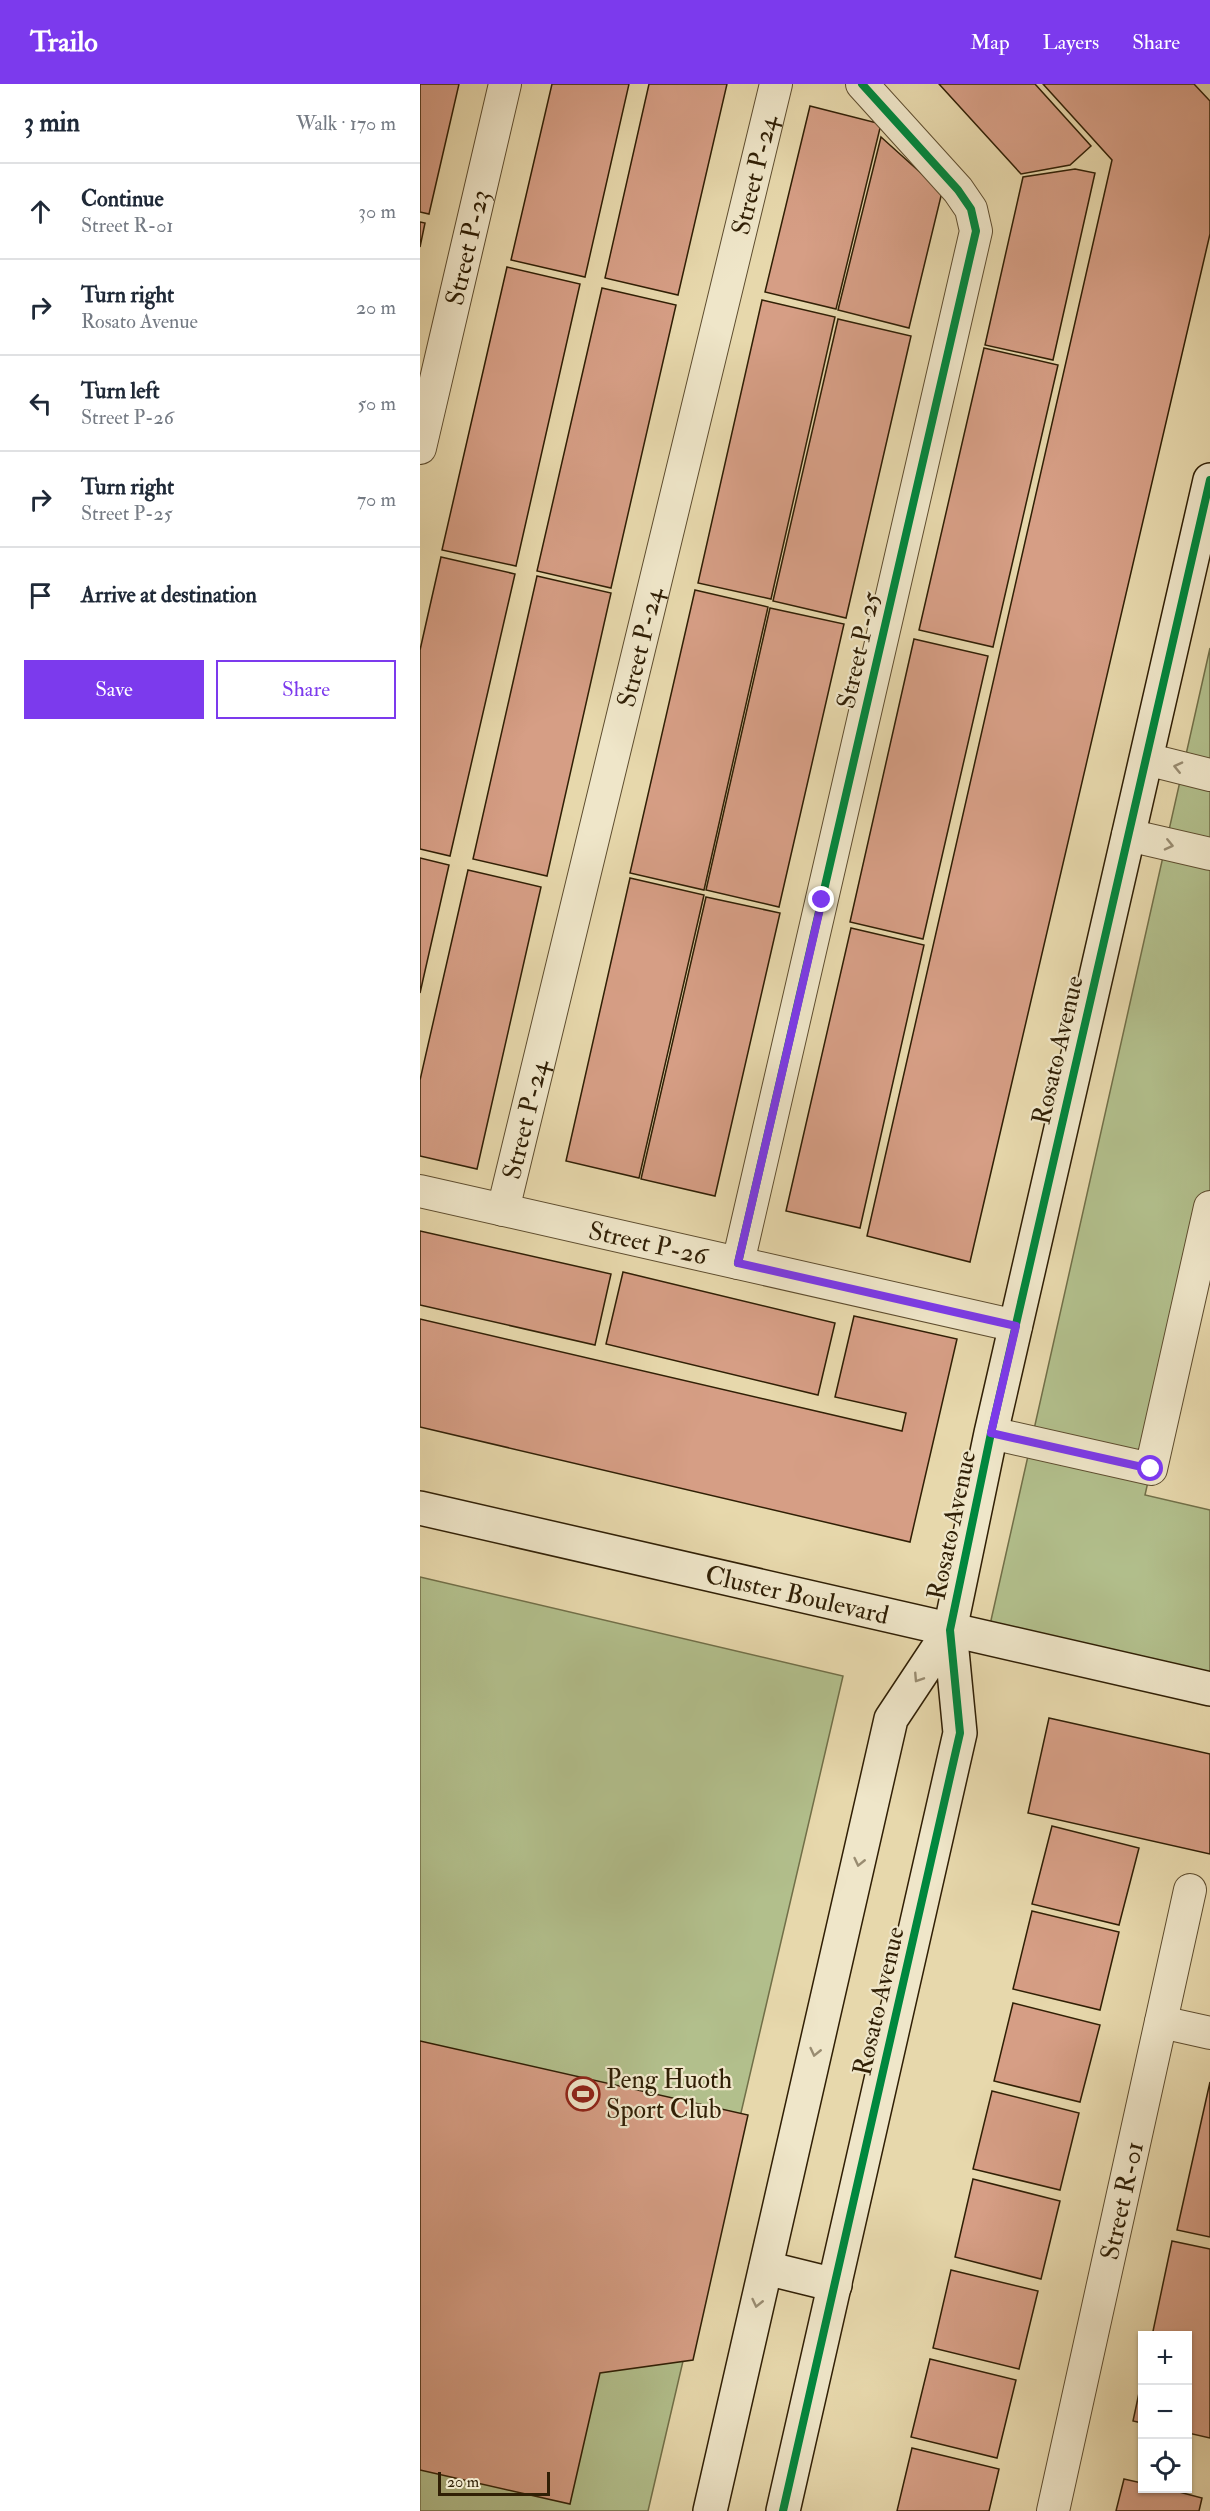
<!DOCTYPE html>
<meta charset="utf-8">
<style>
:root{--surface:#fff;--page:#f6f6f7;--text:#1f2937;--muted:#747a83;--line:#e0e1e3;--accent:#7c3aed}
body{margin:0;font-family:"IM FELL Double Pica",serif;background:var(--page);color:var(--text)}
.controls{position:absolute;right:18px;bottom:18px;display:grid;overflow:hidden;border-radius:0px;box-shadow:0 2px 4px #0004}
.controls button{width:54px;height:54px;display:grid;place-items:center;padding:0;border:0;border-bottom:2px solid var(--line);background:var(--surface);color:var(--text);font:30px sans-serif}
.scale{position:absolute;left:18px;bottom:15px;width:112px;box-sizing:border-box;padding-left:6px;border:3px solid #301f05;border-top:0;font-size:16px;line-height:21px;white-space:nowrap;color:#301f05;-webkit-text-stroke:4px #efe6c9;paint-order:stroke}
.stop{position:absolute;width:18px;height:18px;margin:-14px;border:4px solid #7c3aed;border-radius:50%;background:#fff}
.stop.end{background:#7c3aed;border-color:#fff;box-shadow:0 2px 6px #0008}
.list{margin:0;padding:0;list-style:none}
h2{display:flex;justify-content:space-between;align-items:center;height:78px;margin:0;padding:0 24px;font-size:26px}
h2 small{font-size:20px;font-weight:400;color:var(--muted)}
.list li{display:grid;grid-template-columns:39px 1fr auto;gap:18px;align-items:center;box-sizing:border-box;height:96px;padding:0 24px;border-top:2px solid var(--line)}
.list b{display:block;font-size:22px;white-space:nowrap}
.list p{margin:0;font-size:20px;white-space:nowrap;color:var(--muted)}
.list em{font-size:20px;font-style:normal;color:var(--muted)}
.actions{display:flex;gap:12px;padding:18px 24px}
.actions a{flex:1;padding:14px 0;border:2px solid var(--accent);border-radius:0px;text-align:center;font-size:21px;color:var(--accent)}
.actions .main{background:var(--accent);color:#fff}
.icon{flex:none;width:33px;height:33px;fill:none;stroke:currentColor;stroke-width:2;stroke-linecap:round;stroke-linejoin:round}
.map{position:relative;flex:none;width:790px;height:2427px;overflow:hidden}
header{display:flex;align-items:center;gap:36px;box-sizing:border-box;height:84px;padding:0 30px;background:var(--accent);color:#fff}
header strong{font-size:28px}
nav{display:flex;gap:33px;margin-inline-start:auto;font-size:21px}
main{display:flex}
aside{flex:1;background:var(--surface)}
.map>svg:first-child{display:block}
.green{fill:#b2bf8c;stroke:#716f48;stroke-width:1.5}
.building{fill:#d69e85;stroke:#301f05;stroke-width:1.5}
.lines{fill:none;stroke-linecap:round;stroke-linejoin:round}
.street-casing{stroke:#5e4d2f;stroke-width:34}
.secondary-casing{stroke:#301f05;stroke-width:36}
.street{stroke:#efe6c9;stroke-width:32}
.secondary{stroke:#efe6c9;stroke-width:33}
.cycleway-casing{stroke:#efe6c9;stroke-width:11}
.cycleway{stroke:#00873e;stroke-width:8}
.oneway{stroke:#998c71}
.route{stroke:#7c3aed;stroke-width:8}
.labels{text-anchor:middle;stroke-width:4.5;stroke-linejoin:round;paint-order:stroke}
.street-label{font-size:26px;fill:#301f05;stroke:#efe6c9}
.poi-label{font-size:26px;fill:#301f05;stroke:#efe6c9;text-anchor:start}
</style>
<header>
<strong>Trailo</strong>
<nav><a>Map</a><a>Layers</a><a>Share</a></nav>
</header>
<main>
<aside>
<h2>3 min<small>Walk · 170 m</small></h2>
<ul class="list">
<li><svg class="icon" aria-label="ahead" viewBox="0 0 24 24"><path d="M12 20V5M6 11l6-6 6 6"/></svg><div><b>Continue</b><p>Street R-01</p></div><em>30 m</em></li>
<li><svg class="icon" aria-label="right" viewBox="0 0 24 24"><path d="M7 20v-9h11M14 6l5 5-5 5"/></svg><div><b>Turn right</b><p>Rosato Avenue</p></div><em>20 m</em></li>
<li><svg class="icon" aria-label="left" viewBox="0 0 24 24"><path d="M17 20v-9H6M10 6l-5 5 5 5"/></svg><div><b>Turn left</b><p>Street P-26</p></div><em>50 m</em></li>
<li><svg class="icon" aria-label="right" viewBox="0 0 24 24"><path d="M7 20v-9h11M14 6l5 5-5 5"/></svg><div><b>Turn right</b><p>Street P-25</p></div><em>70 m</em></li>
<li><svg class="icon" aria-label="arrive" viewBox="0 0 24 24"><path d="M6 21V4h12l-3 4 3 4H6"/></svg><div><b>Arrive at destination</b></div></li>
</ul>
<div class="actions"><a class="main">Save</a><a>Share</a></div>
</aside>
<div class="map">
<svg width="790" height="2427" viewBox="0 0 790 2427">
<rect width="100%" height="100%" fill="#e7d8ac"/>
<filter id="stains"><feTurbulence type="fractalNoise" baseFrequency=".00333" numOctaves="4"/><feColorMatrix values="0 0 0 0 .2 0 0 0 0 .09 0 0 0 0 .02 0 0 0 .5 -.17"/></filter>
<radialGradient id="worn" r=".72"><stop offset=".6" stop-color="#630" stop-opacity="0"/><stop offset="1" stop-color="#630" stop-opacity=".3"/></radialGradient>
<g class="green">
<polygon points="790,564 790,1123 725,1411 790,1426 790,1605 567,1554"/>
<polygon points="0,1493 423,1592 228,2427 0,2427"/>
</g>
<g class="building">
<polygon points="0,0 39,0 9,130 0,128"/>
<polygon points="132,0 209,0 165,193 91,176"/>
<polygon points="229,0 307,0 258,211 185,194"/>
<polygon points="519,0 615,0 671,62 650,81 601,90"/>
<polygon points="623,0 774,0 790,17 790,150 550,1178 447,1152 692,76"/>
<polygon points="390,22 461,40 416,225 345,208"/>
<polygon points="461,53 522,108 489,244 418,226"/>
<polygon points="655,85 675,89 633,276 565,261 603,93"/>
<polygon points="0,138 5,139 0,163"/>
<polygon points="87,183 160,200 96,482 22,466"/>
<polygon points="182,204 256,221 191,504 117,487"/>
<polygon points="342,216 415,233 351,515 278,499"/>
<polygon points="418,235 491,252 426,534 353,517"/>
<polygon points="564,264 638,281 573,563 499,546"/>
<polygon points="21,473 95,490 30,772 0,765 0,566"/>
<polygon points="117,492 191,509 127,792 53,775"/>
<polygon points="275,506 348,523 284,806 210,789"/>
<polygon points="350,524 424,540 359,823 286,806"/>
<polygon points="494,555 568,572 503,855 430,838"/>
<polygon points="0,774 29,781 0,909"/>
<polygon points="48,786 121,803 57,1085 0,1072 0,996"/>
<polygon points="210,794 284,811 219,1094 146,1077"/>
<polygon points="286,813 360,829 295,1112 221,1095"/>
<polygon points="431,844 504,861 440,1144 366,1127"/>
<polygon points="0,1147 191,1190 175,1261 0,1221"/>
<polygon points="203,1188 415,1239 398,1311 186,1260"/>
<polygon points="434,1232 537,1255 490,1458 0,1343 0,1235 482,1347 486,1329 415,1313"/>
<polygon points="629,1634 790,1670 790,1770 608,1729"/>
<polygon points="632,1742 719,1764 699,1841 612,1820"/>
<polygon points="612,1827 699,1848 680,1926 593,1905"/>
<polygon points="593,1919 680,1941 660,2018 574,1997"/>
<polygon points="0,1957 328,2031 273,2276 180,2289 150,2420 0,2386"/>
<polygon points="790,1998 790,2153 757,2146"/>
<polygon points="572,2007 659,2029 640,2106 553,2085"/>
<polygon points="553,2095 640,2117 621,2195 535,2173"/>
<polygon points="752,2157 790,2165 790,2354 768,2349 768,2252 732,2252"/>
<polygon points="531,2186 618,2207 599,2285 513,2264"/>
<polygon points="510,2275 596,2296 577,2374 491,2353"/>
<polygon points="722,2295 722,2339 713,2337"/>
<polygon points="492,2364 579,2385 569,2427 477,2427"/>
<polygon points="704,2395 722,2399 722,2404 744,2404 782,2414 779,2427 696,2427"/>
</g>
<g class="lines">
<defs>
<g id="street">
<path id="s1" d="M0 364 85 0"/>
<polyline points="726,675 790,691"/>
<polyline points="708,751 790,770"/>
<path id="s2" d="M0 1107 596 1242"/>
<path id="s3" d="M83 1126 356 0"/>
<polyline points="318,1179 556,147 551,125 538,106 442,0"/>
<polyline points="571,1349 731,1385 790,1123"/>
<polyline points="741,1938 790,1949"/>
<path id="s4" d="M633 2427 770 1806"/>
</g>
<g id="secondary">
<path id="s5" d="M0 1424 790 1605"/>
<polyline points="346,2184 415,2201"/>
<polyline points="290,2427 471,1635 530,1546"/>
<polyline points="363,2427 540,1649 530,1546 571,1349 790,396"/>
</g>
</defs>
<use href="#street" class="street-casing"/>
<use href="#secondary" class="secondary-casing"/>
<use href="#street" class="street"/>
<use href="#secondary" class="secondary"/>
<defs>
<g id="cycleway">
<polyline points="318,1179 556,147 551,125 538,106 442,0"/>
<polyline points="363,2427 540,1649 530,1546 571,1349 790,396"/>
</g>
</defs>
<use href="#cycleway" class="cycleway-casing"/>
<use href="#cycleway" class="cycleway"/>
</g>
<defs><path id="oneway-chevron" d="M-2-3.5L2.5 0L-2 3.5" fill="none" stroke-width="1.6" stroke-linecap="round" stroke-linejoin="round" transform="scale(1.5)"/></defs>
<g class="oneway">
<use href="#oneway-chevron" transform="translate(758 683) rotate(-167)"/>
<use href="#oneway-chevron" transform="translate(749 761) rotate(13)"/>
<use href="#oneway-chevron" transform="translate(498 1594) rotate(123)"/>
<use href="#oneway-chevron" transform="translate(439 1778) rotate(103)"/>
<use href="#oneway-chevron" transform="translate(395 1968) rotate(103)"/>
<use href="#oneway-chevron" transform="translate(337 2219) rotate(103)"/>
</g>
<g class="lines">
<polyline class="route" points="402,816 318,1179 596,1242 571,1349 731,1385"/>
</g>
<defs>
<symbol id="stadium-ring" viewBox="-11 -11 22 22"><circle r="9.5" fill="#efe6c9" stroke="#8f2418" stroke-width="1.5"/><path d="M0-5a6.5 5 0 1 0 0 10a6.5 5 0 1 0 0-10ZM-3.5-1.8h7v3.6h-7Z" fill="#8f2418"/></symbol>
</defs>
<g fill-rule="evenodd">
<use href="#stadium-ring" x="144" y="1991" width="38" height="38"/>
</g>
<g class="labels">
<g class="street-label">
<text dy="9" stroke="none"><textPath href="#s3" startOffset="1065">Street P-24</textPath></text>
<text dy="9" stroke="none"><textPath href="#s1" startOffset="206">Street P-23</textPath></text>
<text dy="9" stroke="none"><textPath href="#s3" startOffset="579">Street P-24</textPath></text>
<text transform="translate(438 566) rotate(-77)" y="9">Street P-25</text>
<text transform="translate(637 966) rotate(-77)" y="9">Rosato Avenue</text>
<text dy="9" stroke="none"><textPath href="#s3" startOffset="93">Street P-24</textPath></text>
<text dy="9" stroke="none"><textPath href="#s2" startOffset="234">Street P-26</textPath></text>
<text transform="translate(531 1441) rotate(-78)" y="9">Rosato Avenue</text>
<text dy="9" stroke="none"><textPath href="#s5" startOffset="387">Cluster Boulevard</textPath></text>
<text transform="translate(458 1917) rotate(-77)" y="9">Rosato Avenue</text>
<text dy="9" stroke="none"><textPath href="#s4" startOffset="318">Street R-01</textPath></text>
</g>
<g class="poi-label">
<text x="186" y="2004">Peng Huoth<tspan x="186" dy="30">Sport Club</tspan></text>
</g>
</g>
<rect width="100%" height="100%" filter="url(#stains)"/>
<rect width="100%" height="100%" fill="url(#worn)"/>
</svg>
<div class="controls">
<button>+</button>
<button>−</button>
<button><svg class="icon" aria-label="locate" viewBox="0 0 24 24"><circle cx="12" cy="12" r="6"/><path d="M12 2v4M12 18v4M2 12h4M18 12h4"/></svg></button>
</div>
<div class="scale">20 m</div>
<div class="stop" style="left:731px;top:1385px"></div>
<div class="stop end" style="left:402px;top:816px"></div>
</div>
</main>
